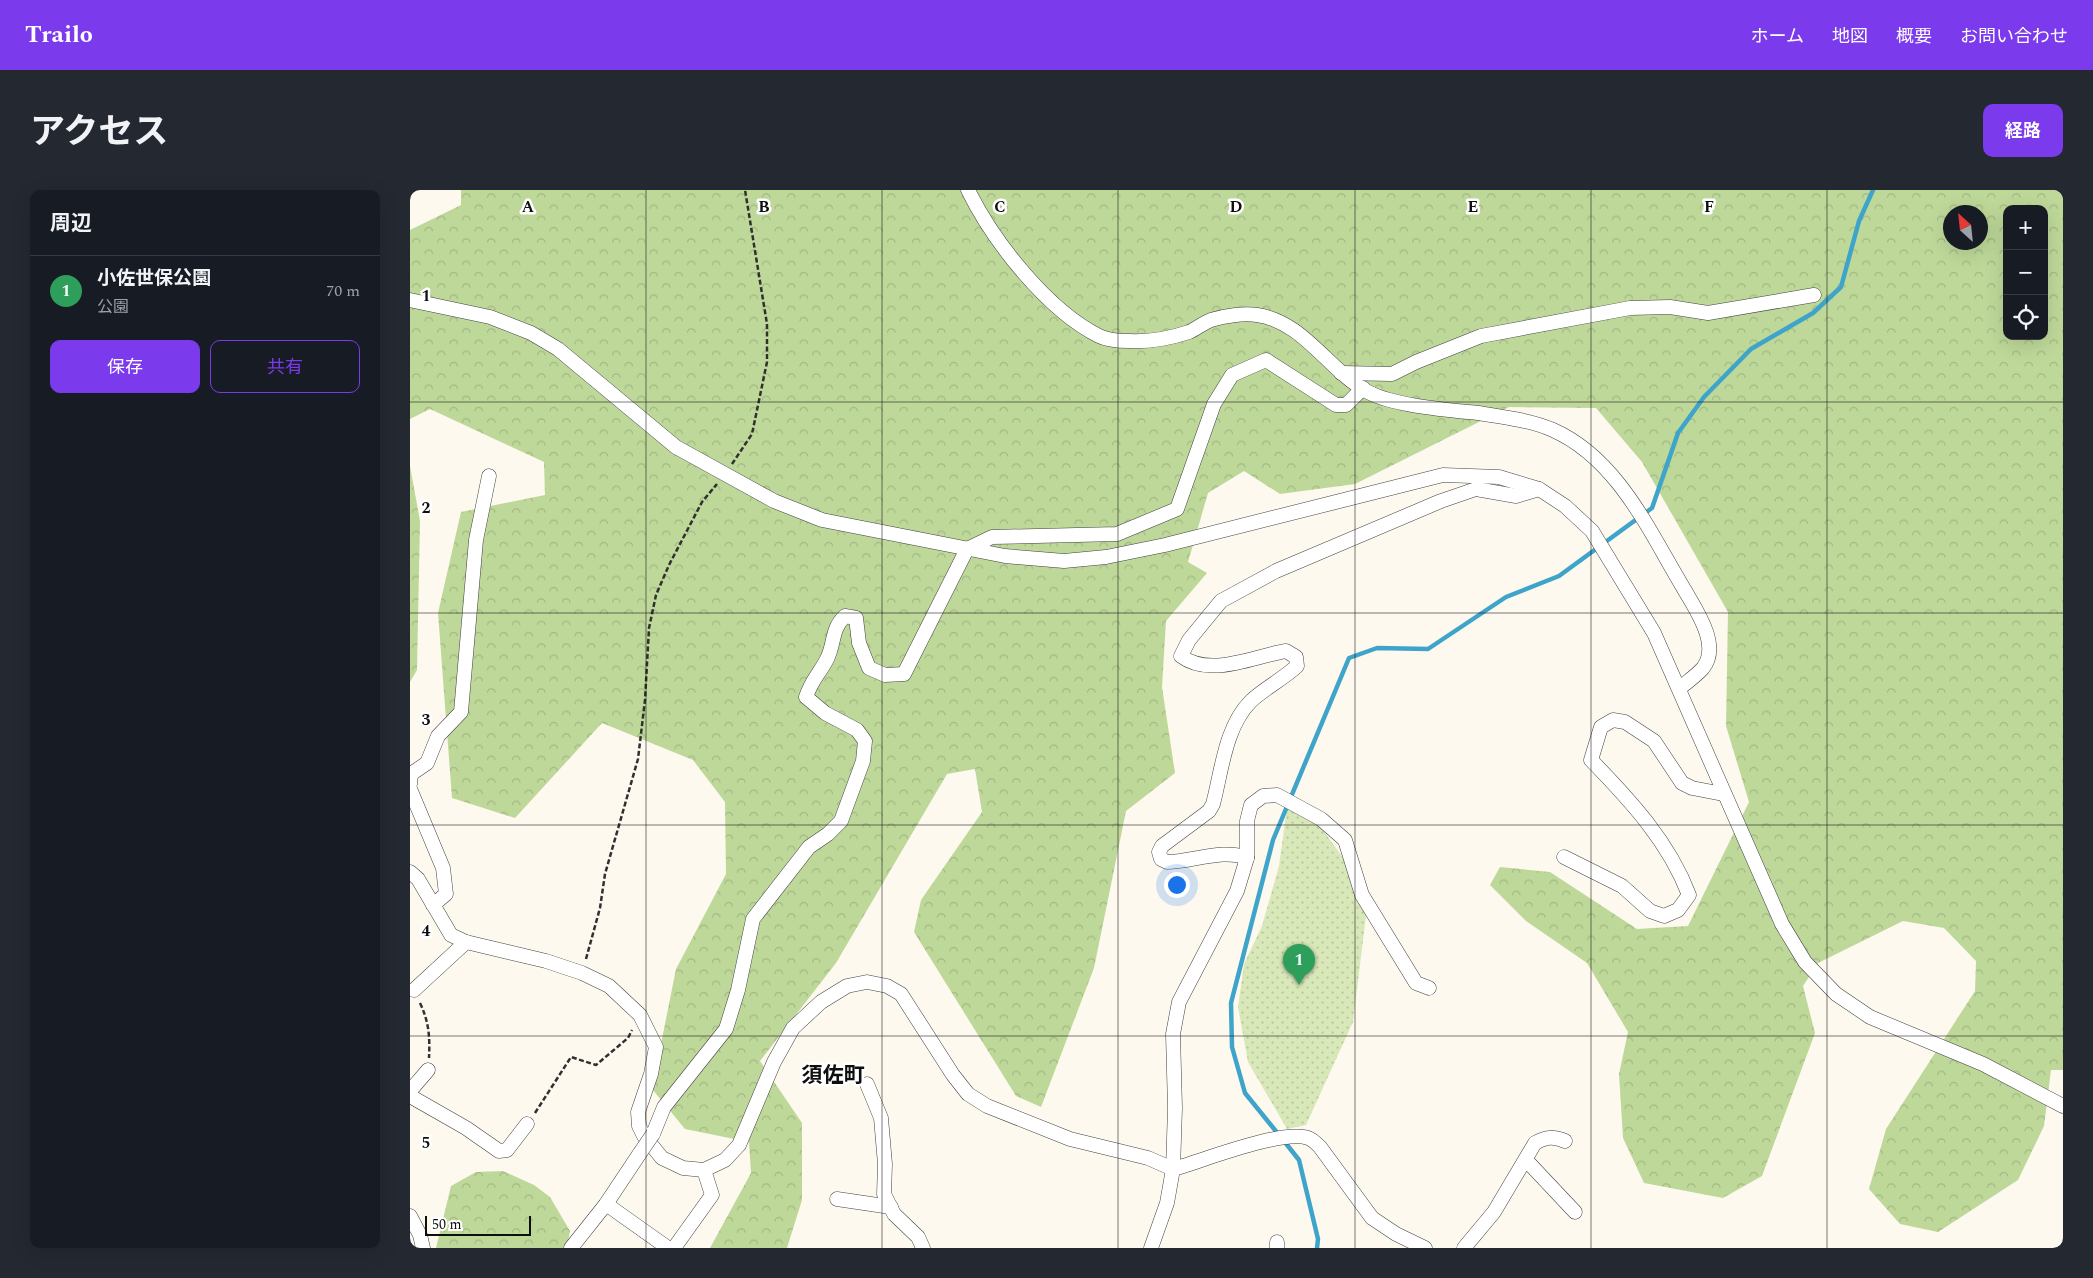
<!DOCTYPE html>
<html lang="ja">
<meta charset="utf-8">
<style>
:root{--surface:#171b24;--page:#242831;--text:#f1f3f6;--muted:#9ea1a6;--line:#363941;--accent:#7c3aed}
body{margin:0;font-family:Spectral,"Noto Sans JP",serif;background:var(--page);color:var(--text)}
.controls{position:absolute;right:15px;top:15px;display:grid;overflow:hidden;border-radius:10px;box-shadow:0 5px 20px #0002}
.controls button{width:45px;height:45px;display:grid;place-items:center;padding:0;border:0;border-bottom:1px solid var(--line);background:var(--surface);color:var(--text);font:25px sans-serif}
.compass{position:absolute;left:1533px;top:15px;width:45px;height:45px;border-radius:50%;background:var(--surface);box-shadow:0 5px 20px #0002;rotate:333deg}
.scale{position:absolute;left:15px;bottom:12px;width:106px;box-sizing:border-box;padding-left:5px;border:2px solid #0e0e0e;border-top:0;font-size:14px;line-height:18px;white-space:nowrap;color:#0e0e0e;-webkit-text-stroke:4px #fff;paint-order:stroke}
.you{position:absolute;left:766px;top:694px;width:18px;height:18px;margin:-12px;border:4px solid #fff;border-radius:50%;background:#1a73e8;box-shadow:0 0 0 8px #1a73e833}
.badge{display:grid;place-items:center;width:32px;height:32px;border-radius:50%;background:var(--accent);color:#fff;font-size:16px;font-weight:700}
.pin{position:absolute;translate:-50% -41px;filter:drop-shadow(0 1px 2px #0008)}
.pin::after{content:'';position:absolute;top:26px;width:18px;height:15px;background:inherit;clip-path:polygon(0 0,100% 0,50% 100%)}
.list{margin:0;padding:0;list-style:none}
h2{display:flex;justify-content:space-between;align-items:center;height:65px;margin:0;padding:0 20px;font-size:21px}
h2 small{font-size:16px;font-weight:400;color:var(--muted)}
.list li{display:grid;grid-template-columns:32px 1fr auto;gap:15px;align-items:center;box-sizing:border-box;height:70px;padding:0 20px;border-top:1px solid var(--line)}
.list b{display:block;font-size:19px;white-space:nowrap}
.list p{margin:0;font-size:16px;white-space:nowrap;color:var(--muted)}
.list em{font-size:16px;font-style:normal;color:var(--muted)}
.actions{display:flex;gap:10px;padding:15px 20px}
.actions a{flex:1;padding:11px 0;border:1px solid var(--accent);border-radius:10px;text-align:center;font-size:18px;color:var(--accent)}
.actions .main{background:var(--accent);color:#fff}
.icon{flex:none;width:28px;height:28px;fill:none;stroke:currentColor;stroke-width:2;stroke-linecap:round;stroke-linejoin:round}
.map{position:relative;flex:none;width:1653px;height:1058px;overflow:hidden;border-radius:10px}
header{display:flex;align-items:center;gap:30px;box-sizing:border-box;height:70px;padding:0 25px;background:var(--accent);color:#fff}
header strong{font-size:24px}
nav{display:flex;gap:28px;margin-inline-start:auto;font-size:18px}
.intro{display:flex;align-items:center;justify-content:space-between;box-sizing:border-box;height:120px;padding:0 30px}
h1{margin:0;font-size:35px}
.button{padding:12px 22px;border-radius:10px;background:var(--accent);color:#fff;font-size:18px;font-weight:700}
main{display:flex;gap:30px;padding:0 30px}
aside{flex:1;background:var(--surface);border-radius:10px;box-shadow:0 5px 20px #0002}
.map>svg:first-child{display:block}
.forest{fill:url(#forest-crowns);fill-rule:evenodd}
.park{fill:url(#park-dots)}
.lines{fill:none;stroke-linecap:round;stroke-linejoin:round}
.stream{stroke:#3ea4c9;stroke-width:4.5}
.minor-casing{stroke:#414141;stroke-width:15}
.path{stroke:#303030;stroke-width:2.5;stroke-dasharray:5 2.5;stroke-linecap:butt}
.minor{stroke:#fff;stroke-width:14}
.minor-bridge-casing{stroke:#414141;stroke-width:15;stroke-linecap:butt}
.minor-bridge{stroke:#fff;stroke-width:14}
.grid{fill:none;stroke:#0e0e0e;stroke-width:1;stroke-opacity:0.55}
.labels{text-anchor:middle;stroke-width:5;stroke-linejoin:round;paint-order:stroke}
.quarter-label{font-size:21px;font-weight:bold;fill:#0e0e0e;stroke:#fff}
.grid-label{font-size:16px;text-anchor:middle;font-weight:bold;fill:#0e0e0e;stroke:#fff;stroke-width:5;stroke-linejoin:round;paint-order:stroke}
</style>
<header>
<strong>Trailo</strong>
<nav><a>ホーム</a><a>地図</a><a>概要</a><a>お問い合わせ</a></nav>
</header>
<div class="intro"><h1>アクセス</h1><a class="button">経路</a></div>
<main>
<aside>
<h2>周辺<small></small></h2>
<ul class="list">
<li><span class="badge" style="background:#2e9e5b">1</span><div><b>小佐世保公園</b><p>公園</p></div><em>70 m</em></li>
</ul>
<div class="actions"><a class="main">保存</a><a>共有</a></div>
</aside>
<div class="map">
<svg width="1653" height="1058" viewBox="0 0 1653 1058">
<defs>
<pattern id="forest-crowns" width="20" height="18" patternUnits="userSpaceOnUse" patternTransform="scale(1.25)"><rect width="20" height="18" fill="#bed899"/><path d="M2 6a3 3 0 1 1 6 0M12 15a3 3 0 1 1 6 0" fill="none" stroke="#a2b883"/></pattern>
<pattern id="park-dots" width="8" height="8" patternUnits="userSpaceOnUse" patternTransform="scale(1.25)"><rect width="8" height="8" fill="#d8e8b9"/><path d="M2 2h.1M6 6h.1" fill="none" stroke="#b8c69e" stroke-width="1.8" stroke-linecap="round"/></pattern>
</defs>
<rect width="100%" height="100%" fill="#fef9ef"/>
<g class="forest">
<path d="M51 0H1653V880H1641L1634 936 1608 990 1528 1042 1490 1034 1459 999 1476 939 1565 801 1566 771 1534 738 1493 731 1408 773 1393 796 1405 843 1352 986 1313 1008 1234 993 1213 948 1209 884 1218 842 1177 773 1116 731 1080 695 1090 677 1140 682 1227 739 1278 736 1339 612 1316 536 1318 422 1232 272 1186 218 1099 217 945 294 870 304 834 281 798 303 778 372 797 383 756 431 752 497 765 583 716 621 684 778 631 917 606 906 504 742 511 710 572 622 565 579 537 584 426 773 350 871 392 933V1010L377 1058H300L341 983 339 952 275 939 242 899 266 779 316 684 315 612 283 570 192 533 105 628 42 608 28 423 51 322 135 305 134 272 20 219 0 229V40L51 15ZM1597 19H1634V146H1597ZM1540 22H1570V52H1540Z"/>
<polygon points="0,276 10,331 7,480 0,492"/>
<polygon points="93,981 124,995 140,1007 160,1041 157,1058 26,1058 41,996 66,982"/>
</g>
<polygon class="park" points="877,618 910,636 934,669 956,726 943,832 896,935 877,939 838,872 828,817 834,774 852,736 869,676"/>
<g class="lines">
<g class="stream">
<polyline points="869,945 835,903 822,857 821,813 863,650 939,468 967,458 1018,459 1096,407 1149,386 1242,318 1268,243 1294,207 1341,159 1403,123 1431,97 1449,31 1463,0"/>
<polyline points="874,951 889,970 908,1049 907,1058"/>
</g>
<defs>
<g id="minor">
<path d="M558 0C583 51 637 120 689 146 697 150 710 151 719 151 740 152 758 149 779 142 786 139 793 133 801 130 814 126 833 123 847 125 893 131 919 181 958 202 984 216 1039 220 1068 223 1093 227 1120 230 1143 240 1208 269 1239 341 1274 399 1286 420 1311 455 1293 478 1287 485 1277 492 1270 498"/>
<polyline points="0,110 80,127 121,143 148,159 266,257 364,311 412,330 595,366 654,371 696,367 755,355 1033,285 1089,287 1129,299 1155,316 1182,341 1244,443 1372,734 1395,772 1426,804 1460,827 1573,874 1653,916"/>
<polyline points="931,183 982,184 1006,172 1071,146 1220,118 1260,117 1298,123 1404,105"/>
<polyline points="0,594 1,584 17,573 28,546 51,522 66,350 79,286"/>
<polyline points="0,599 33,678 36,704 23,715"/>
<path d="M1154 667 1212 696 1240 721 1254 726 1268 720 1279 705C1259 652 1220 610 1181 570L1191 537 1203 530 1215 532 1244 551 1272 593 1282 598 1313 604"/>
<polyline points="837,668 837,631 841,615 853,606 867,605 911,629 935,650 952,705 1006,793 1019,798"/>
<path d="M0 682 8 689 41 745 56 752 136 771 172 783 199 796 230 825 246 857 241 884 228 922 229 936 234 946 252 968 273 978 294 980 315 970 329 955 364 872 383 838 411 812 437 796 457 792 477 796 491 804 543 885 558 904 577 916 660 949 738 968 763 979C792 971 872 939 898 948 902 949 907 954 910 957L962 1028 986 1044 1015 1058"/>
<polyline points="4,800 56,752"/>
<polyline points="457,894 471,928 475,974 474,1004 484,1024 508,1047 513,1058"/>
<polyline points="0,901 18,880"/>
<polyline points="0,906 56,938 89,961 97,960 117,934"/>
<path d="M243 944 254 917 316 839 328 800 343 729 399 657 418 644 431 631 453 571 455 551 447 540 415 523 396 507C402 489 410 483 417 469 425 453 421 439 435 426L446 428 449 453 459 478 475 485 494 484 557 359 582 347 707 344 767 319 804 214 822 185 856 170 926 215H936L953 198"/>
<polyline points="1116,970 1165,1022"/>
<polyline points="427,1009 481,1017"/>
<polyline points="196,1014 258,1058"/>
<polyline points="0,1026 10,1045 13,1058"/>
<polyline points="161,1058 196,1014 230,963"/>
<polyline points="264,1058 302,1005 294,980"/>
<path d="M741 1058 757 1013 763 979 765 918 763 844 769 812 827 701 837 668C814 658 781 672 757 672L751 669 749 662 752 656 799 621 803 614C812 580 815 537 841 511 855 498 873 489 887 476L886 467 876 461C844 466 800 488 771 466L779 450 811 411 866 381 1031 311 1066 299 1106 306 1129 299"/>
<polyline points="867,1058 867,1052"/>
<path d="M1054 1058 1084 1022 1125 953C1136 947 1143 946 1155 951"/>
</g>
</defs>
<use href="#minor" class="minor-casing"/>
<g class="path">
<polyline points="322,274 342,244 357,172 357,134 335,0"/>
<polyline points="176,769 190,718 195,684 228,569 235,510 239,438 246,405 259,375 292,312 307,294"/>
<path d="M10 813C19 832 20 847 19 868"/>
<polyline points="125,923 161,867 186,875 218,848 222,840"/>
</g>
<use href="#minor" class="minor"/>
<defs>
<polyline id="minor-bridge" points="230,963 243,944"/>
</defs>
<use href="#minor-bridge" class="minor-bridge-casing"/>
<use href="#minor-bridge" class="minor-bridge"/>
</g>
<path class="grid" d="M236 0V1058M472 0V1058M708 0V1058M945 0V1058M1181 0V1058M1417 0V1058M0 212H1653M0 423H1653M0 635H1653M0 846H1653"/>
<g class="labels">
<g class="quarter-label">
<text x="423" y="892">須佐町</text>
</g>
</g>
<g class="grid-label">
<text x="118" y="22">A</text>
<text x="354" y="22">B</text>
<text x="590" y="22">C</text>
<text x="826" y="22">D</text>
<text x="1063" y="22">E</text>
<text x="1299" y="22">F</text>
<text x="16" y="111">1</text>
<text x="16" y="323">2</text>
<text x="16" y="535">3</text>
<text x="16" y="746">4</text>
<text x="16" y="958">5</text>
</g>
</svg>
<div class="controls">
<button>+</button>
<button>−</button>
<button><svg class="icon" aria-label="locate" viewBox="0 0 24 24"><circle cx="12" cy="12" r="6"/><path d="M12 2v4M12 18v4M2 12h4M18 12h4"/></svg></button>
</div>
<svg class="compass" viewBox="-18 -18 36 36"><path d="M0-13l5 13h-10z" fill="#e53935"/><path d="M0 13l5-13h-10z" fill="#9ea1a6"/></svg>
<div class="scale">50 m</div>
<div class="you"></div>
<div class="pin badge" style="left:889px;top:795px;background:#2e9e5b">1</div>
</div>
</main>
